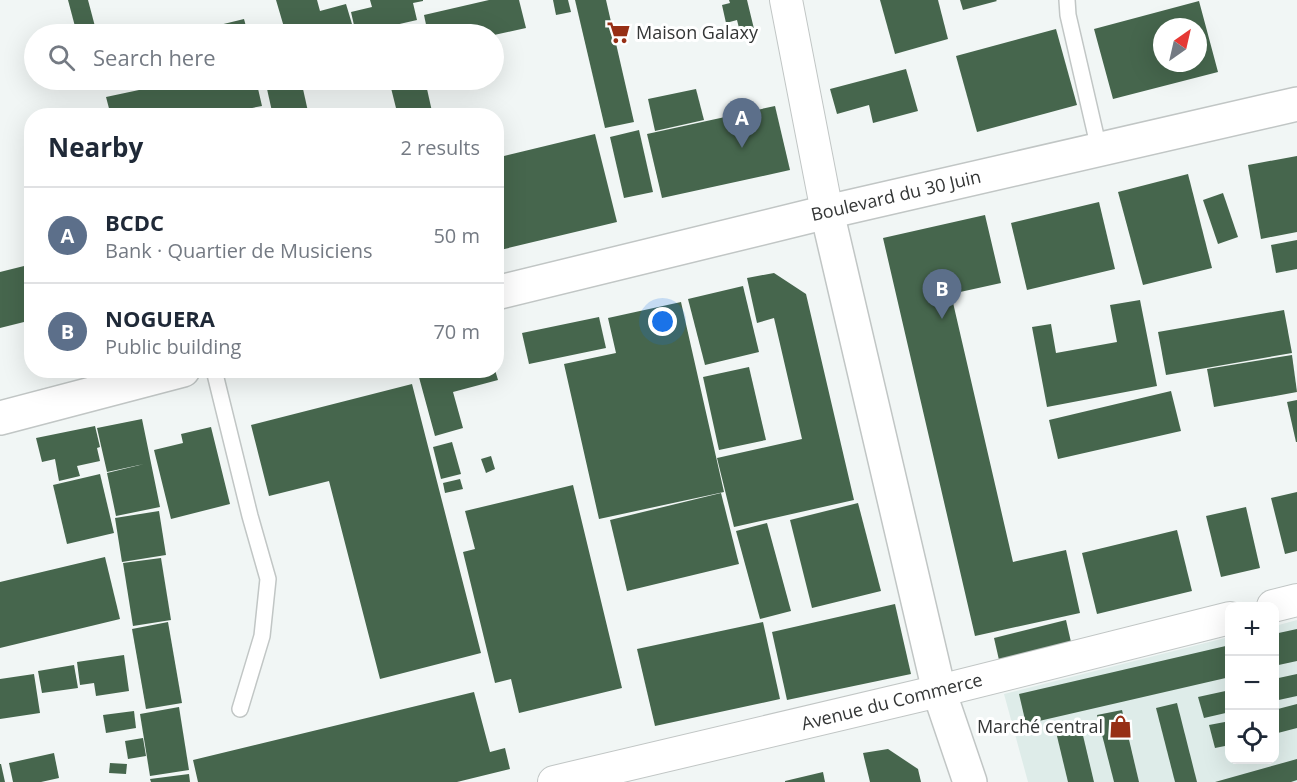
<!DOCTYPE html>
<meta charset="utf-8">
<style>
:root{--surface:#fff;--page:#f6f6f7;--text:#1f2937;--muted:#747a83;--line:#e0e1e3;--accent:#d93025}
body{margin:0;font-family:"Open Sans",sans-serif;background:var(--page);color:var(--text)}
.controls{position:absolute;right:18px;bottom:18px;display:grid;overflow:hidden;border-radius:12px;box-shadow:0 6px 24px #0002}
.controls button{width:54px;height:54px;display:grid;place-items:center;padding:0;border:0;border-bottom:2px solid var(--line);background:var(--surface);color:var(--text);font:30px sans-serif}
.compass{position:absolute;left:1153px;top:18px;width:54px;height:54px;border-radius:50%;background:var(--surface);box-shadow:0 6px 24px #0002;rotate:34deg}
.you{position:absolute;left:663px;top:322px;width:21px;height:21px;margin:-15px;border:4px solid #fff;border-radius:50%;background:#1a73e8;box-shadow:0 0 0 9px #1a73e833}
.badge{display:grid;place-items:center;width:39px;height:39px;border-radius:50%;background:var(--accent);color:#fff;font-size:20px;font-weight:700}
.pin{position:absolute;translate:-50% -50px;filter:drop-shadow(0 2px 3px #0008)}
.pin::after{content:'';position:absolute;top:32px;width:21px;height:18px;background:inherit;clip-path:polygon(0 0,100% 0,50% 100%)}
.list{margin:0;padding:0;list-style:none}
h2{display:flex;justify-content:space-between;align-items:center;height:78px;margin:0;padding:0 24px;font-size:26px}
h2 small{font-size:20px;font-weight:400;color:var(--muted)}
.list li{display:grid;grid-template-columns:39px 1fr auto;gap:18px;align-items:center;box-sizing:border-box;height:96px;padding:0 24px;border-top:2px solid var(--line)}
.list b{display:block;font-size:22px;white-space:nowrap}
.list p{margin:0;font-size:20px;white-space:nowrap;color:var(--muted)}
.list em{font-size:20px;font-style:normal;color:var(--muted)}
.icon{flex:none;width:33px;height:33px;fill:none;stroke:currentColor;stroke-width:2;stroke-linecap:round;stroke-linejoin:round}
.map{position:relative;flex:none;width:1297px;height:782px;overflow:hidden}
.search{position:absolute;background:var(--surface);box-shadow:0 6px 24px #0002;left:24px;top:24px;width:480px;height:66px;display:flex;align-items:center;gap:15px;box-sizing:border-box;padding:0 21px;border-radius:33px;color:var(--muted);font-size:22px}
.panel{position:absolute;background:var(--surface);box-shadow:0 6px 24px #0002;left:24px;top:108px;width:480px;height:270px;border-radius:24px}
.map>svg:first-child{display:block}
.built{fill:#deece9}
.building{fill:#46664d;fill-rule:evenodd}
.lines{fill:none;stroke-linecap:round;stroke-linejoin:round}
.service-casing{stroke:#c1c6c5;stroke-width:18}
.minor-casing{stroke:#c1c6c5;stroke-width:34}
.tertiary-casing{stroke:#c1c6c5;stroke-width:36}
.service{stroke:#fff;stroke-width:15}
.minor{stroke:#fff;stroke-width:32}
.tertiary{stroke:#fff;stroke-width:33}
.labels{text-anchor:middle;stroke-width:6;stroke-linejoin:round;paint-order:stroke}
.poi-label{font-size:18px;fill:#343636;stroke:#fff;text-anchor:start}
.street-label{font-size:18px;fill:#343636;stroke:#fff}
</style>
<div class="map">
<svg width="1297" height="782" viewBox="0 0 1297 782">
<rect width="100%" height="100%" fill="#f1f6f5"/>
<polygon class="built" points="1297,620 1297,782 1028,782 1004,694 1229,637 1230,760 1274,760 1275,626"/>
<g class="building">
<polygon points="68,0 88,0 97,34 77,34"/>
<polygon points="276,0 317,0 320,11 346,4 355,34 286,34"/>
<polygon points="370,0 423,0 423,1 413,3 417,20 356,34 351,12 372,7"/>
<polygon points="489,0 519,0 526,28 494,35 428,34 424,15"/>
<polygon points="553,0 568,0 571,12 556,15"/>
<polygon points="575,0 606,0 634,122 605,128"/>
<polygon points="729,0 747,0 755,33 741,36 737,20 726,23 722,5 730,3"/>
<polygon points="880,0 938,0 948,39 895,54"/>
<polygon points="960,0 996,0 997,1 963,10"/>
<path d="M1199 1 1218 72 1113 99 1094 29ZM1162 27H1198V63H1162Z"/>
<polygon points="244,19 248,34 200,34 199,30"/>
<polygon points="413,29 414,34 393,34"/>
<polygon points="1056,29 1077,105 977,132 956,56"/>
<polygon points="906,69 918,111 873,123 869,105 837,114 830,89"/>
<polygon points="88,80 122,80 90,88"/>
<polygon points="186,80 256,80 262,106 247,109 248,116 111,116 106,97"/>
<polygon points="265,80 301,80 309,116 273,116"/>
<polygon points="389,80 425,80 433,116 398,116"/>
<polygon points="696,89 704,120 655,131 648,99"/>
<polygon points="775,106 790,170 662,198 647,134"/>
<polygon points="639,130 653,192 624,198 610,137"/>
<polygon points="595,134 617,222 496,251 496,158"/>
<polygon points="1297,156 1297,232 1261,239 1248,165"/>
<polygon points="1188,174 1212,268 1143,285 1118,192"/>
<polygon points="1223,193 1238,237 1218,244 1203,200"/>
<polygon points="1099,202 1115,269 1027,290 1011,223"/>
<polygon points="985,215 1001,283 951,294 1013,562 1066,550 1080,613 975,636 883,238"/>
<polygon points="1297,240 1297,269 1276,273 1271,245"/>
<polygon points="32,264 32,320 0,328 0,272"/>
<polygon points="774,273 806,294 854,500 734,527 717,458 802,439 774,318 757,323 747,278"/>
<polygon points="743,286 759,352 705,365 688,299"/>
<polygon points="1140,300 1157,386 1047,407 1032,327 1051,324 1056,353 1117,342 1110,305"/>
<polygon points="681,302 724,492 599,519 564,364 616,353 608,318"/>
<polygon points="1284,310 1292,353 1166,375 1158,332"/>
<polygon points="599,317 606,348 529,364 522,333"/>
<polygon points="1292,355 1297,392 1214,407 1207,369"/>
<polygon points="749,367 766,440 719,450 703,377"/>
<polygon points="417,370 495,370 498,380 453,392 463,428 435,436"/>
<polygon points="412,384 481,653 380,679 329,481 269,496 251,425"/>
<polygon points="1171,391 1181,431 1058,459 1049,420"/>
<polygon points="1297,400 1297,442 1296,442 1287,402"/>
<polygon points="142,419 160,507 116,516 107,473 144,464 107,472 97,428"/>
<polygon points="95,426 100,447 97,448 100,461 77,466 80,476 59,481 55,459 42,462 36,438"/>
<polygon points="211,427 230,504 171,519 154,450 183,443 181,434"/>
<polygon points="452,442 461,474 441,479 433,447"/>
<polygon points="491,456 495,469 486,473 481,459"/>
<polygon points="100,474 114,533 67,544 53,485"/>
<polygon points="460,479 463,489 445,493 443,483"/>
<polygon points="573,485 622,688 519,713 511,679 495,683 463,552 475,549 465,511"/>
<polygon points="1297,492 1297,551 1285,554 1271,498"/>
<polygon points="721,493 739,564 627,591 610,520"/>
<polygon points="858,503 881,591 812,608 790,520"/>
<polygon points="1246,507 1260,568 1221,577 1206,516"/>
<polygon points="159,511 166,555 122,562 115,518"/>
<polygon points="767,523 791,611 760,619 736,531"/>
<polygon points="1177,530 1192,591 1097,614 1082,553"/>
<polygon points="105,557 120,619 0,648 0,582"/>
<polygon points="161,558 171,620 133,626 123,563"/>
<polygon points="895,604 911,674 787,700 772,632"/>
<polygon points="1066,620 1071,642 999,660 994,638"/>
<polygon points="168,622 182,703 146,709 132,629"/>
<polygon points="763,622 780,699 655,726 637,649"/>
<polygon points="1297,629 1297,661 1274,666 1274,634"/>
<polygon points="1230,645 1230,677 1026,724 1019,694"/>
<polygon points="124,655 129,691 96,696 94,683 80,685 77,662"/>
<polygon points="74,665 78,688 42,693 38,671"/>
<polygon points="34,674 40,713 0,719 0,679"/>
<polygon points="1297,674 1297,696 1274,701 1274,679"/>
<polygon points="1230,690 1230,712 1204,718 1198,697"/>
<polygon points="474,692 490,752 505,748 510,769 457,782 198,782 193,760"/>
<polygon points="1177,703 1197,782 1175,782 1156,708"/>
<polygon points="1297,704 1297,728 1274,734 1274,710"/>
<polygon points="179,707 189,770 150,776 140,714"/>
<polygon points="1122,710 1139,782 1114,782 1097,715"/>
<polygon points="134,711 136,728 106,733 103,715"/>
<polygon points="1230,721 1230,745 1215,748 1209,725"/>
<polygon points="1081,727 1094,782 1068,782 1056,732"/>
<polygon points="143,738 146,756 128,759 125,741"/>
<polygon points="888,749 918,769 921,782 870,782 863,753"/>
<polygon points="54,753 59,778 41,782 13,782 9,763"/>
<polygon points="1297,759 1297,780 1291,782 1215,782"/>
<polygon points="110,763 127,764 126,774 109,773"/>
<polygon points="0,764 1,764 5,782 0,782"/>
<polygon points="823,772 825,782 785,782 785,781"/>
<polygon points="189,774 190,782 151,782 150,779"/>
</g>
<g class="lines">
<defs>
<g id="service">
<polyline points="1067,0 1068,15 1099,149"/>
<polyline points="214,370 250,516 268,579 262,636 240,709"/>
</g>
<g id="minor">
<polyline points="786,0 827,212"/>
<polyline points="1273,606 1297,600"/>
<polyline points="554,782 939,691 1230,618"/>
</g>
<g id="tertiary">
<polyline points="827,212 939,691 970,782"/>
<polyline points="496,293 827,212 1297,104"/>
<polyline points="0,418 183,370"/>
</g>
</defs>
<use href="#service" class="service-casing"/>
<use href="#minor" class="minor-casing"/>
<use href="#tertiary" class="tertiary-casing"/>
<use href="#service" class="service"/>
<use href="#minor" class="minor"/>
<use href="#tertiary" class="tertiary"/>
</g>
<defs>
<symbol id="supermarket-bare" viewBox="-9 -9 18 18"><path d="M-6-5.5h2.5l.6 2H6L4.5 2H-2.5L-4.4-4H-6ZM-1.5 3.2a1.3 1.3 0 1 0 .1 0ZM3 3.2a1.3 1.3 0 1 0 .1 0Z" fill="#972f15" stroke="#fff" stroke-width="2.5" paint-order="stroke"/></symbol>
<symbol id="shop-bare" viewBox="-9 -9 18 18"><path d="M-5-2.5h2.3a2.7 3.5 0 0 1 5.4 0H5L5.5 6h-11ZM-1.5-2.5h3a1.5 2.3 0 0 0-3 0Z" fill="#972f15" stroke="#fff" stroke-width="2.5" paint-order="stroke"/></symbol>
</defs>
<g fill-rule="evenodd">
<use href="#supermarket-bare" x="602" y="16" width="33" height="33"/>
<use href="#shop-bare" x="1104" y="710" width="33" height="33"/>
</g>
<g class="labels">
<g class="poi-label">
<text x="636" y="39">Maison Galaxy</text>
<text x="1103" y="733" text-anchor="end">Marché central</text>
</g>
<g class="street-label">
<text transform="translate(896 196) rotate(-13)" y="6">Boulevard du 30 Juin</text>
<text transform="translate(892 702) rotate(-14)" y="6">Avenue du Commerce</text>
</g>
</g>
</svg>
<div class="controls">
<button>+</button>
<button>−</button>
<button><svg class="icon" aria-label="locate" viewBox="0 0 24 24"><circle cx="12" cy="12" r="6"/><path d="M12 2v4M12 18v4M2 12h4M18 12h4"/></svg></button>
</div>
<svg class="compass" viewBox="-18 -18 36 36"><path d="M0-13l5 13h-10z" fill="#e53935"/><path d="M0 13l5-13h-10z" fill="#747a83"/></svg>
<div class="you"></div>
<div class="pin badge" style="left:742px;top:148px;background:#5c6f8a">A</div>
<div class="pin badge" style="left:942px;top:319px;background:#5c6f8a">B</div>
<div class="search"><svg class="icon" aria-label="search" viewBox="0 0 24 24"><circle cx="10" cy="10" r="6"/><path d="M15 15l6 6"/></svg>Search here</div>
<section class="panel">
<h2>Nearby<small>2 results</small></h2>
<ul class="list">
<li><span class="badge" style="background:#5c6f8a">A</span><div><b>BCDC</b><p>Bank · Quartier de Musiciens</p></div><em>50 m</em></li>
<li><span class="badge" style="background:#5c6f8a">B</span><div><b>NOGUERA</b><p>Public building</p></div><em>70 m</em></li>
</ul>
</section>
</div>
